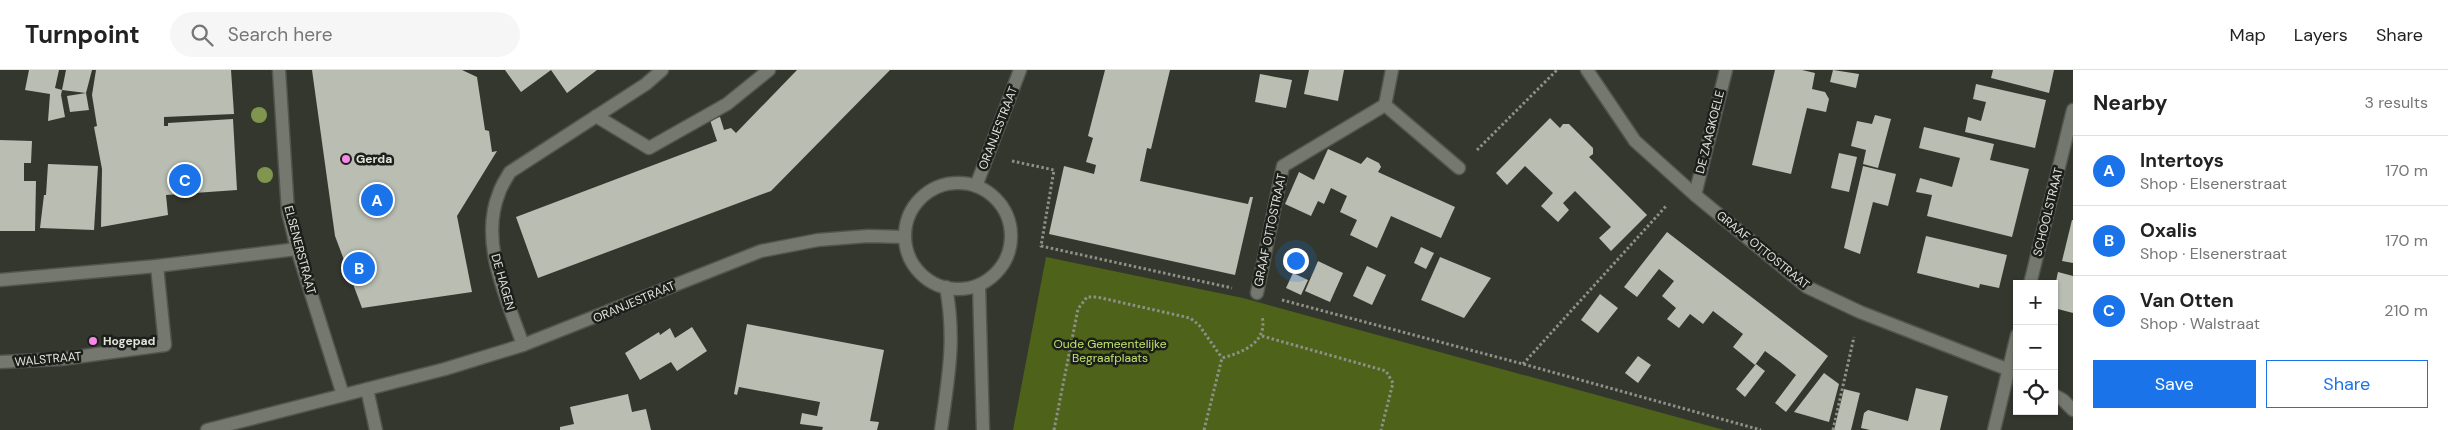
<!DOCTYPE html>
<meta charset="utf-8">
<style>
:root{--surface:#fff;--page:#f6f6f6;--text:#222;--muted:#767676;--line:#e0e0e0;--accent:#1a73e8}
body{margin:0;font-family:"DM Sans",sans-serif;background:var(--page);color:var(--text)}
.controls{position:absolute;right:15px;bottom:15px;display:grid;overflow:hidden;border-radius:0px;box-shadow:0 1px 4px #0004}
.controls button{width:45px;height:45px;display:grid;place-items:center;padding:0;border:0;border-bottom:1px solid var(--line);background:var(--surface);color:var(--text);font:25px sans-serif}
.you{position:absolute;left:1295px;top:190px;width:18px;height:18px;margin:-12px;border:4px solid #fff;border-radius:50%;background:#1a73e8;box-shadow:0 0 0 8px #1a73e833}
.badge{display:grid;place-items:center;width:32px;height:32px;border-radius:50%;background:var(--accent);color:#fff;font-size:16px;font-weight:700}
.pin{position:absolute;translate:-50% -50%;border:2px solid #fff;box-shadow:0 1px 5px #0006}
.list{margin:0;padding:0;list-style:none}
h2{display:flex;justify-content:space-between;align-items:center;height:65px;margin:0;padding:0 20px;font-size:21px}
h2 small{font-size:16px;font-weight:400;color:var(--muted)}
.list li{display:grid;grid-template-columns:32px 1fr auto;gap:15px;align-items:center;box-sizing:border-box;height:70px;padding:0 20px;border-top:1px solid var(--line)}
.list b{display:block;font-size:19px;white-space:nowrap}
.list p{margin:0;font-size:16px;white-space:nowrap;color:var(--muted)}
.list em{font-size:16px;font-style:normal;color:var(--muted)}
.actions{display:flex;gap:10px;padding:15px 20px}
.actions a{flex:1;padding:11px 0;border:1px solid var(--accent);border-radius:0px;text-align:center;font-size:18px;color:var(--accent)}
.actions .main{background:var(--accent);color:#fff}
.icon{flex:none;width:28px;height:28px;fill:none;stroke:currentColor;stroke-width:2;stroke-linecap:round;stroke-linejoin:round}
.map{position:relative;flex:none;width:2073px;height:360px;overflow:hidden}
header{display:flex;align-items:center;gap:30px;box-sizing:border-box;height:70px;padding:0 25px;background:var(--surface);border-bottom:1px solid var(--line)}
header strong{font-size:24px}
nav{display:flex;gap:28px;margin-inline-start:auto;font-size:18px}
.search{width:350px;height:45px;background:var(--page);display:flex;align-items:center;gap:12px;box-sizing:border-box;padding:0 18px;border-radius:28px;color:var(--muted);font-size:19px}
main{display:flex}
aside{flex:1;background:var(--surface)}
.map>svg:first-child{display:block}
.green{fill:#4f6219}
.building{fill:#b9bdb2}
.lines{fill:none;stroke-linecap:round;stroke-linejoin:round}
.minor-casing{stroke:#52554e;stroke-width:15}
.path{stroke:#8e9089;stroke-width:3;stroke-dasharray:2.5 2.5;stroke-linecap:butt}
.minor{stroke:#74786e;stroke-width:12}
.tree{fill:#80964f}
.poi-dot{fill:#f987e8;stroke:#1c1e1a;stroke-width:2}
.labels{text-anchor:middle;stroke-width:5;stroke-linejoin:round;paint-order:stroke}
.street-label{font-size:12px;fill:#e1e3dd;stroke:#1c1e1a}
.poi-label{font-size:12px;font-weight:bold;fill:#e1e3dd;stroke:#1c1e1a;text-anchor:start}
.park-label{font-size:12px;fill:#bfe36a;stroke:#1c1e1a}
</style>
<header>
<strong>Turnpoint</strong>
<div class="search"><svg class="icon" aria-label="search" viewBox="0 0 24 24"><circle cx="10" cy="10" r="6"/><path d="M15 15l6 6"/></svg>Search here</div>
<nav><a>Map</a><a>Layers</a><a>Share</a></nav>
</header>
<main>
<div class="map">
<svg width="2073" height="360" viewBox="0 0 2073 360">
<rect width="100%" height="100%" fill="#34372e"/>
<polygon class="green" points="1046,187 1243,228 1724,360 1013,360"/>
<g class="building">
<polygon points="29,0 59,0 55,18 62,20 61,25 65,47 48,51 50,24 25,20"/>
<polygon points="66,0 92,0 86,23 89,40 70,42 67,26 86,23 62,20"/>
<polygon points="96,0 231,0 234,44 164,47 164,56 168,56 168,53 233,49 237,120 166,125 168,145 101,157 102,99 94,57 97,56 92,25"/>
<polygon points="312,0 462,0 477,7 485,60 489,61 492,82 497,81 457,146 472,222 362,238 335,166"/>
<polygon points="505,0 597,0 567,23 551,0 521,22"/>
<polygon points="797,0 890,0 771,121 538,208 516,147 717,71 710,50 720,47 724,60 731,58 736,63"/>
<polygon points="1105,0 1170,0 1151,79 1147,78 1140,111 1248,134 1250,127 1253,127 1235,205 1049,164 1064,96 1094,104 1096,95 1086,92 1093,68 1088,66"/>
<polygon points="1309,0 1344,0 1338,31 1304,24"/>
<polygon points="1775,0 1802,0 1815,3 1812,19 1825,22 1829,29 1826,42 1807,38 1791,104 1752,95"/>
<polygon points="1833,0 1859,4 1856,18 1830,12"/>
<polygon points="1993,0 2054,0 2049,23 1991,8"/>
<polygon points="1260,4 1292,10 1286,38 1255,32"/>
<polygon points="1976,14 2046,30 2035,78 1965,62 1968,47 1981,51 1986,32 1973,29"/>
<polygon points="1875,45 1891,49 1878,98 1863,94 1866,80 1851,76 1857,51 1872,54"/>
<polygon points="1550,48 1560,58 1563,54 1569,54 1593,78 1593,84 1589,87 1647,145 1611,181 1599,168 1611,157 1575,121 1563,133 1569,140 1558,152 1541,136 1553,123 1525,96 1507,115 1496,103"/>
<polygon points="1924,57 1994,74 1990,90 2029,99 2012,167 1927,146 1932,125 1916,122 1920,108 1952,117 1960,88 1919,78"/>
<polygon points="0,70 32,71 31,93 24,93 24,111 36,111 35,161 0,161"/>
<polygon points="1328,79 1361,94 1367,87 1379,93 1381,97 1378,102 1455,137 1441,168 1391,146 1377,178 1350,165 1357,150 1340,142 1347,126 1331,118 1324,134 1318,131 1311,146 1285,134 1299,102 1314,110"/>
<polygon points="1839,83 1857,87 1849,122 1831,118"/>
<polygon points="48,94 98,96 94,160 40,158 44,125 46,125"/>
<polygon points="1863,96 1896,104 1888,136 1873,132 1860,184 1844,178"/>
<polygon points="2072,150 2073,150 2073,193 2062,191"/>
<polygon points="1667,162 1828,286 1786,342 1775,333 1796,305 1780,292 1765,281 1755,295 1733,277 1743,264 1713,241 1703,254 1690,244 1679,258 1667,249 1676,238 1662,226 1674,211 1659,199 1637,227 1624,217"/>
<polygon points="1926,166 2007,185 1999,218 1980,214 1979,218 1917,203"/>
<polygon points="1421,177 1434,183 1426,199 1414,193"/>
<polygon points="1440,187 1491,208 1464,248 1421,230"/>
<polygon points="1318,191 1343,203 1330,232 1305,221"/>
<polygon points="1367,196 1386,205 1372,235 1353,226"/>
<polygon points="2058,202 2073,206 2073,243 2054,238 2054,220"/>
<polygon points="1293,203 1308,210 1301,225 1286,218"/>
<polygon points="1600,224 1618,238 1598,263 1581,250"/>
<polygon points="747,254 884,280 870,351 879,352 877,360 822,360 823,357 800,354 802,343 817,346 820,332 739,317 737,325 734,324"/>
<polygon points="692,257 707,281 677,301 671,292 640,310 625,283 659,262 660,265 670,258 675,268"/>
<polygon points="1638,286 1651,295 1638,313 1625,303"/>
<polygon points="1756,294 1765,301 1745,327 1736,319"/>
<polygon points="1824,303 1839,314 1829,352 1794,342"/>
<polygon points="1916,318 1948,326 1940,360 1870,360 1861,358 1864,343 1868,340 1908,351"/>
<polygon points="1844,319 1860,323 1852,356 1851,360 1834,360"/>
<polygon points="628,324 632,342 646,339 651,360 560,360 560,357 574,354 570,337"/>
</g>
<g class="lines">
<defs>
<g id="minor">
<polyline points="279,0 288,142 297,179 343,325"/>
<polyline points="1587,0 1635,71 1695,125 1807,217 1860,242 2017,303"/>
<polyline points="1385,35 1459,98"/>
<polyline points="596,46 649,78 727,34 769,0"/>
<circle cx="958" cy="166" r="53"/>
<polyline points="976,116 1020,0"/>
<polyline points="1695,125 1726,0"/>
<polyline points="0,210 157,196 297,179"/>
<polyline points="2030,214 2073,40"/>
<polyline points="979,215 983,360"/>
<polyline points="1257,223 1283,96 1385,35 1392,0"/>
<path d="M523 275C507 229 479 172 499 123 501 116 506 109 510 102L646 14 662 0"/>
<polyline points="0,292 61,289 165,275 157,196"/>
<polyline points="367,319 376,360"/>
<polyline points="2054,325 2063,330 2073,340"/>
<polyline points="207,360 445,299 523,275 761,181 818,170 868,166 905,167"/>
<path d="M941 360C948 308 956 271 946 217"/>
<polyline points="1994,360 2017,265"/>
</g>
</defs>
<use href="#minor" class="minor-casing"/>
<g class="path">
<polyline points="1477,80 1557,0"/>
<polyline points="1012,91 1054,100 1041,176 1232,218"/>
<polyline points="1282,230 1523,294 1761,360"/>
<polyline points="1262,266 1386,301 1393,313 1381,360"/>
<polyline points="1523,294 1667,135"/>
<polyline points="1054,360 1078,239 1087,227 1097,227 1190,248 1199,255 1222,288"/>
<path d="M1204 360 1222 288C1244 282 1268 272 1262 246"/>
<polyline points="1833,360 1854,267"/>
</g>
<use href="#minor" class="minor"/>
</g>
<g class="tree">
<circle cx="259" cy="45" r="8"/>
<circle cx="265" cy="105" r="8"/>
</g>
<g class="poi-dot">
<circle cx="346" cy="89" r="5"/>
<circle cx="93" cy="271" r="5"/>
</g>
<g class="labels">
<g class="street-label">
<text transform="translate(998 58) rotate(-69)" y="4">ORANJESTRAAT</text>
<text transform="translate(1710 62) rotate(-76)" y="4">DE ZAAGKOELE</text>
<text transform="translate(2048 142) rotate(-76)" y="4">SCHOOLSTRAAT</text>
<text transform="translate(1270 160) rotate(-78)" y="4">GRAAF OTTOSTRAAT</text>
<text transform="translate(300 180) rotate(75)" y="4">ELSENERSTRAAT</text>
<text transform="translate(1763 180) rotate(39)" y="4">GRAAF OTTOSTRAAT</text>
<text transform="translate(503 212) rotate(74)" y="4">DE HAGEN</text>
<text transform="translate(634 232) rotate(-23)" y="4">ORANJESTRAAT</text>
<text transform="translate(48 289) rotate(-5)" y="4">WALSTRAAT</text>
</g>
<g class="poi-label">
<text x="356" y="93">Gerda</text>
<text x="103" y="275">Hogepad</text>
</g>
<g class="park-label">
<text x="1110" y="278">Oude Gemeentelijke<tspan x="1110" dy="14">Begraafplaats</tspan></text>
</g>
</g>
</svg>
<div class="controls">
<button>+</button>
<button>−</button>
<button><svg class="icon" aria-label="locate" viewBox="0 0 24 24"><circle cx="12" cy="12" r="6"/><path d="M12 2v4M12 18v4M2 12h4M18 12h4"/></svg></button>
</div>
<div class="you"></div>
<div class="pin badge" style="left:377px;top:130px">A</div>
<div class="pin badge" style="left:359px;top:198px">B</div>
<div class="pin badge" style="left:185px;top:110px">C</div>
</div>
<aside>
<h2>Nearby<small>3 results</small></h2>
<ul class="list">
<li><span class="badge">A</span><div><b>Intertoys</b><p>Shop · Elsenerstraat</p></div><em>170 m</em></li>
<li><span class="badge">B</span><div><b>Oxalis</b><p>Shop · Elsenerstraat</p></div><em>170 m</em></li>
<li><span class="badge">C</span><div><b>Van Otten</b><p>Shop · Walstraat</p></div><em>210 m</em></li>
</ul>
<div class="actions"><a class="main">Save</a><a>Share</a></div>
</aside>
</main>
